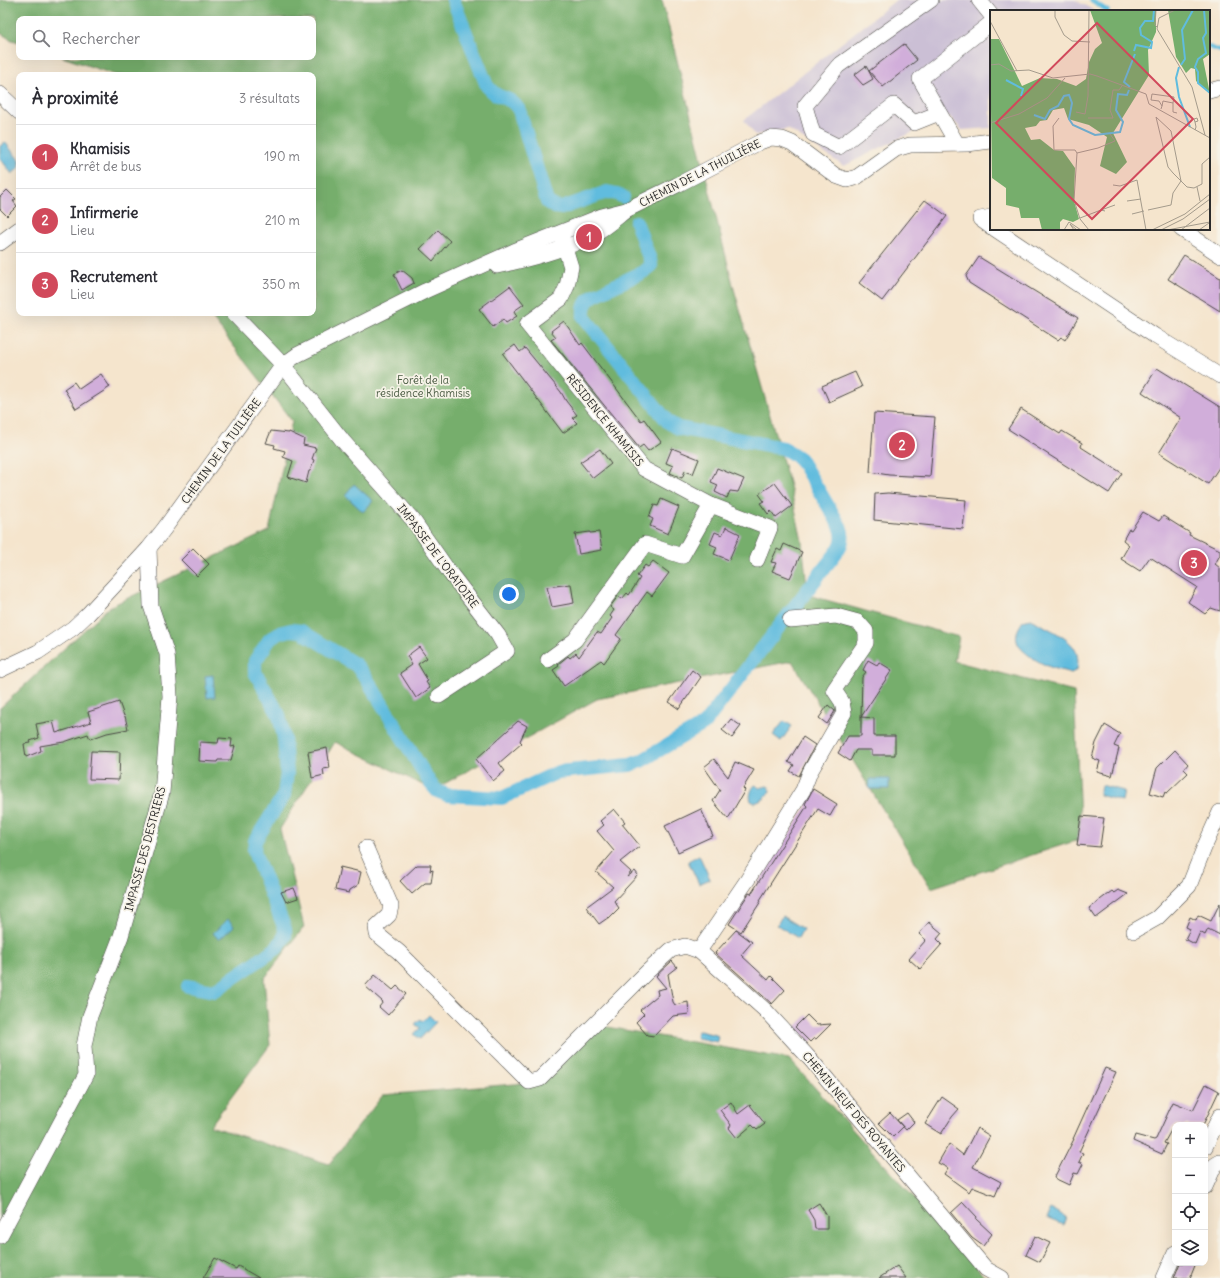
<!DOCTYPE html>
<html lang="fr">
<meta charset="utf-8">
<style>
:root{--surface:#fff;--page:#f7f7f7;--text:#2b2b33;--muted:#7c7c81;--line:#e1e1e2;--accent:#d1495b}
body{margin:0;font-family:Delius,sans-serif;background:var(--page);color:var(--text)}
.controls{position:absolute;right:12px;bottom:12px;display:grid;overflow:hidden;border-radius:8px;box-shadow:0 4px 16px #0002}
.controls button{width:36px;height:36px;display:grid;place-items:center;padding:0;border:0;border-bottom:1px solid var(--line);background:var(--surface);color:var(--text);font:20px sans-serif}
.you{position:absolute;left:509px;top:594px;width:14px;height:14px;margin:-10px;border:3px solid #fff;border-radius:50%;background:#1a73e8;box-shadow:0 0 0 6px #1a73e833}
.badge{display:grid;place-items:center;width:26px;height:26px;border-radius:50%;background:var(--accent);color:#fff;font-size:13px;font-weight:700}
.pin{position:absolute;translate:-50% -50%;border:2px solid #fff;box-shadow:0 1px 4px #0006}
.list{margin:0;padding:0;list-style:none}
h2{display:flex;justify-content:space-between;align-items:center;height:52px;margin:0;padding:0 16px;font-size:17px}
h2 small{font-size:13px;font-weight:400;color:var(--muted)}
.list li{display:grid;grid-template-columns:26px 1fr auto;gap:12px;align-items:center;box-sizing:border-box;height:64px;padding:0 16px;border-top:1px solid var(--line)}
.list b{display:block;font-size:15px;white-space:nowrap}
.list p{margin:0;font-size:13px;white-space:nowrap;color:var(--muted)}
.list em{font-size:13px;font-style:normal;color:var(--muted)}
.icon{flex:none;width:22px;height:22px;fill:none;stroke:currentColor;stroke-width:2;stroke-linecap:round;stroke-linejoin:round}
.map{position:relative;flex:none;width:1220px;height:1278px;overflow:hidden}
.search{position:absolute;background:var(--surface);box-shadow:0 4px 16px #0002;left:16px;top:16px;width:300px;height:44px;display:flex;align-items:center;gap:10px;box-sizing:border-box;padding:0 14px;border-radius:8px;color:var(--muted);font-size:15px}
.panel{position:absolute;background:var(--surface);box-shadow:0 4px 16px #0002;left:16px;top:72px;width:300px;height:244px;border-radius:8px}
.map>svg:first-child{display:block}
.industrial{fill:#cbbfd5}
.forest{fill:#76ae6c;stroke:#506c4c}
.water{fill:#60bcde;stroke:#467484}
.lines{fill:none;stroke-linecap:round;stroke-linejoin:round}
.stream{stroke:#60bcde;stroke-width:4}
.canal{stroke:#60bcde;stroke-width:14}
.building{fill:#d1aeda}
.minor-casing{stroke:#494743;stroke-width:16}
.minor{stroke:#fff;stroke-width:15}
.labels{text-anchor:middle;stroke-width:3.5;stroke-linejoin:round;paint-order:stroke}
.street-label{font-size:11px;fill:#2b2b2b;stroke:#f7f3e8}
.park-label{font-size:11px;fill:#4a5b43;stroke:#f7f3e8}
.inset-river{fill:none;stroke:#60bcde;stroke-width:2}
.inset-road{fill:none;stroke:#a49b8c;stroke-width:1}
.view{fill:#d1495b;fill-opacity:0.15;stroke:#d1495b;stroke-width:2}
.inset-edge{fill:none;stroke:#2b2b2b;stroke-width:2}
</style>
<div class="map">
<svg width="1220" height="1278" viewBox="0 0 1220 1278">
<rect width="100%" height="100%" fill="#f7f3e8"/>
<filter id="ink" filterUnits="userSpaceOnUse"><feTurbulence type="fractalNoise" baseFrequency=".025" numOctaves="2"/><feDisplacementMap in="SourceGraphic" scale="8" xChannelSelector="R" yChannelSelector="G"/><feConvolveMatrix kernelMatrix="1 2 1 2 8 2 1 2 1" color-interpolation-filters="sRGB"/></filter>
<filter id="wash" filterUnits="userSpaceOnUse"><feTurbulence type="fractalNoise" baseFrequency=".012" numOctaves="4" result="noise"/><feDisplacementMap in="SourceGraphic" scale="16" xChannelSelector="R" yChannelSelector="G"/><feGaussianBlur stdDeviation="0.9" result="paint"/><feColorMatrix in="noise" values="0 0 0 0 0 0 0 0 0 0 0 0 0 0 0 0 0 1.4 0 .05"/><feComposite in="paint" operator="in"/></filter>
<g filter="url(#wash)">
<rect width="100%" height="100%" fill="#f5e5cd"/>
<polygon class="industrial" points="896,0 1075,0 1095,11 991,11 991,128 962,130 949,116 898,139 844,166 788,129 755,135 744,120"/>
<polygon class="forest" points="0,0 662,0 734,289 790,486 802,541 808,595 959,637 954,661 1074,692 1081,839 931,888 792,661 597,699 433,790 335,742 280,829 304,927 264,979 270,1045 210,1126 329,1164 383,1095 538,1082 602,1026 789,1059 984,1275 989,1278 0,1278 0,708 109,607 269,531 292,421 208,313 313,313 313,75 116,75 62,57 313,57 313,19 19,19 19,42 12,40 0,33"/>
<g class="water">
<polygon points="5,142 19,160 19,168 12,174 0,158 0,146"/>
<polygon points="354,484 373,501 363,512 345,495"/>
<path d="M1030 619C1039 623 1047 628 1055 632 1071 642 1081 649 1077 670L1071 673C1065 671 1059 670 1053 668 1043 665 1019 652 1017 641 1015 633 1019 627 1023 621Z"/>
<polygon points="213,675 215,697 207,698 205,676"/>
<polygon points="784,721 792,726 781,741 773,735"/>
<polygon points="870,779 889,779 889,789 869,789"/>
<path d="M755 785 757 786 759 788 767 786 769 787 770 791 764 799 755 803 751 801C749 796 751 789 755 785Z"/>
<polygon points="1101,785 1124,791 1122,801 1099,795"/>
<polygon points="699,855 710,879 699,884 688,861"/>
<polygon points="782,916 803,929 798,938 777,925"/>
<polygon points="228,919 234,926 219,940 213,933"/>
<polygon points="429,1015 436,1022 420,1039 414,1034 420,1028 415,1024 420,1019 423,1021"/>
<polygon points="699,1031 716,1035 718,1036 717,1042 697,1038 696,1036 697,1032"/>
<polygon points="1051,1209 1066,1217 1063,1225 1046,1218"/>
</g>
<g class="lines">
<g class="stream">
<polyline points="1091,0 1108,11"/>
<polyline points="1209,47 1220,51"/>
</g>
<g class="canal">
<path d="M453 0 487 86C490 89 493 93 497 95 508 100 512 99 519 110L547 202 555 207 562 208 607 192 617 194 623 197"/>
<path d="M188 986 214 991 277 948 285 936V929L256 857 254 850 255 841 284 795 287 773 284 738 279 715 255 672V661L270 639 279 633 291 630 301 631 356 665 365 676 430 783 437 791 447 795 502 798 558 772 630 765 641 761 704 724 829 562C838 550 847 542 840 526L800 459 793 454 783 448 678 428 668 422 584 317C583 307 585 302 593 296L643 272 651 265 650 260 636 222"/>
</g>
</g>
<g id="blocks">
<g class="building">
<polygon points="904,44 917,60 883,87 869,71"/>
<polygon points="866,66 873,79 863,85 854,75"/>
<polygon points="7,190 16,199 13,201 17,206 7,216 0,209 0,197"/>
<polygon points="925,200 947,216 882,301 859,283"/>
<polygon points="438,230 450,241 433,261 420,249"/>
<polygon points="1184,255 1220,278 1220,311 1168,279"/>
<polygon points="979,257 1078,318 1065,340 1061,337 1058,340 969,283 966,276"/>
<polygon points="402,270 412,278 414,283 402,290 394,274"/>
<polygon points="510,286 524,304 514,311 517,316 506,323 503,319 493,327 479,309"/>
<polygon points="564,321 580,345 582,343 641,421 644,419 661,442 648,451 643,445 639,448 551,340 556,337 551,331"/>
<polygon points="515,345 520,352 525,348 561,392 566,401 577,415 572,418 577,423 563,433 503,354"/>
<polygon points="1157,368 1220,407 1220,466 1208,484 1159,453 1181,418 1142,392"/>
<polygon points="855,372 862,387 829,402 822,386"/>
<polygon points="101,374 110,387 76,409 64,389 74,382 79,389"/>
<polygon points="1021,409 1060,434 1062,431 1082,443 1081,447 1122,473 1109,493 1008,429"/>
<polygon points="874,413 935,417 930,477 889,475 870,472"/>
<polygon points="271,431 289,433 289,432 304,439 303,445 316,448 312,459 314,460 310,471 309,471 306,483 288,477 293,461 283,457 285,451 274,448 275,445 266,443"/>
<polygon points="672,448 699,459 693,474 685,471 682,478 670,473 673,466 666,463"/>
<polygon points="600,449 611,464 593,478 580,462"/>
<polygon points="717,468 744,479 738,492 730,491 727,498 715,492 718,485 711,482"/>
<polygon points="775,483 792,506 776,518 771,511 768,514 760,503 764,501 759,494"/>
<polygon points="888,493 966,500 963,529 874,520 875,494"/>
<polygon points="661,499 679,507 668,534 650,526 653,519 649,517 654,505 658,506"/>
<polygon points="1143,512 1159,521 1163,516 1190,533 1189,535 1220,550 1220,555 1215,564 1220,568 1220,611 1211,608 1205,614 1188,602 1197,587 1150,557 1140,571 1121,559 1129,545 1123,540 1129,529 1131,530"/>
<polygon points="726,527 740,534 729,560 714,554 717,547 710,544 715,532 722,535"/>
<polygon points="590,532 590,533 599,532 602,550 579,554 575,534"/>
<polygon points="784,544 802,552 790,578 772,571 776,563 771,562 777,549 781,551"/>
<polygon points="193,548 209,564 197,576 181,560"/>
<polygon points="653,561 669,573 652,596 647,592 616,635 621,639 604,663 601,660 564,686 553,670 559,666 558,664 568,656 570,658 576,653 579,657 597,632 601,634 612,618 610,616 614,610 610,607 618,596 622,599 627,593 629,595 640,578 637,576 645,565 648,567"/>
<polygon points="571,584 574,603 552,607 547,587"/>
<polygon points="419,647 427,658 418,664 428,681 426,682 430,688 416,698 400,673 412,665 407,656"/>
<polygon points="868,660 877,665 879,662 892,670 861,717 862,677 866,672 863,670"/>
<polygon points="692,670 701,677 679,709 669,702"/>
<polygon points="119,702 124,716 125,716 128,729 107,733 90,739 88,734 64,742 40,746 41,751 26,757 24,744 31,743 30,741 39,738 36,724 53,721 56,733 91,722 88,712"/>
<polygon points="828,705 835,711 827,724 819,718"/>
<polygon points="861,717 874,718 874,736 895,736 895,755 872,755 872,750 856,750 850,761 838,753 848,736 861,736"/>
<polygon points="731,719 741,726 732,738 722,730"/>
<polygon points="518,721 527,726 520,741 522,743 499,763 505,771 493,781 476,759"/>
<polygon points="1105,725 1120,734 1114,746 1119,748 1112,776 1097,772 1100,761 1092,758 1096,743"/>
<polygon points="803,737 815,745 799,776 790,771 794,765 788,762"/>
<polygon points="219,738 232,739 231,747 235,746 231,760 218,760 217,762 199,761 200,742 218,743"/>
<polygon points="327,748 330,768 323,769 324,775 312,778 308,752"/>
<polygon points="1175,750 1188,764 1184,769 1188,773 1167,793 1165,792 1163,797 1150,793 1157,768"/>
<polygon points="91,751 120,752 119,780 89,779"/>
<polygon points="714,759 728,777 735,762 754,770 743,788 745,790 728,819 713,801 720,790 704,767"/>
<polygon points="813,789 837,804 830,816 818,809 816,812 760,900 761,901 741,932 729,924 749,893 751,894 807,806 805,804"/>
<polygon points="614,809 625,822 622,824 640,846 620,862 631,872 627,877 635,871 638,875 614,901 619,908 609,918 609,917 599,924 586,907 613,887 596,872 614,851 597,831 604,825 600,821"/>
<polygon points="701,809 713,836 678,852 665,826"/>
<polygon points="1081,816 1104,818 1100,847 1077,845"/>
<polygon points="417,865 431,865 430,871 433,870 431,883 425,883 412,894 400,881"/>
<polygon points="340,867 361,872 358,885 350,890 349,893 335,890"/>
<polygon points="294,888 298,898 286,902 281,892"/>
<polygon points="1118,890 1128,894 1096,918 1089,908 1112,891 1114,893"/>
<polygon points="1220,903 1220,935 1208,929 1205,935 1200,932 1195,944 1185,939 1190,929 1186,927 1190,917 1196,920 1198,915 1211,921"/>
<polygon points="929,922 942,933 937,939 942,944 920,969 909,959 926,940 919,934"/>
<polygon points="736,930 752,942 741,955 768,980 771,976 785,990 772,1004 715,953"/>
<polygon points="672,961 677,967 668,974 673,1002 675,1005 688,1002 689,1014 673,1016 654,1036 647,1035 636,1022 644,1014 640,1010 658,995 657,990 666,988 656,976"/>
<polygon points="375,975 393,990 397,986 406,994 388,1015 379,1007 383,1002 365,986"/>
<polygon points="807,1015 817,1025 831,1024 816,1039 814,1038 810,1042 795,1027"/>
<polygon points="1105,1068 1116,1072 1079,1152 1083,1153 1079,1162 1083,1164 1078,1174 1074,1173 1069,1185 1054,1178 1074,1139 1073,1139"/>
<polygon points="1206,1084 1219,1091 1203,1125 1174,1125 1164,1143 1167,1144 1162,1154 1133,1141 1135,1135 1154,1140 1156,1139 1173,1102 1193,1110"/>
<polygon points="942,1097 959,1109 952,1117 941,1134 925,1124"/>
<polygon points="731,1102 738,1114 750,1105 765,1124 757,1130 752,1125 737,1138 729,1128 731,1125 720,1110"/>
<polygon points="890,1113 903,1127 893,1137 879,1123"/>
<polygon points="907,1113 914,1122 906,1130 897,1120"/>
<polygon points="977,1128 990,1136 973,1167 1001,1182 995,1196 972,1187 969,1192 944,1174 948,1168 938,1163 949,1144 963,1155"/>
<polygon points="963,1202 977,1217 976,1219 992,1234 983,1246 972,1238 951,1213"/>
<polygon points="819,1203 827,1216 827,1229 815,1229 814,1220 808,1210"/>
<polygon points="1035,1236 1050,1243 1040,1262 1026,1255"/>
<polygon points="215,1258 236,1269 238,1266 259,1278 203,1278"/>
<polygon points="1180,1263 1196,1263 1190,1278 1174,1278"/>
<polygon points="897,1266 906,1278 879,1278"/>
</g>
</g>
</g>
<g filter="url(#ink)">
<use href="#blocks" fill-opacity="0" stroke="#494743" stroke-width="1"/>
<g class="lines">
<defs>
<g id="minor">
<polyline points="931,0 838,66 805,106 813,134 839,147 894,105 914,123 939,113"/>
<polyline points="979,0 991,15"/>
<polyline points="1209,91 1220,88"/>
<polyline points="0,94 19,112"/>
<polyline points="957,144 920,79 991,23"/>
<polyline points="991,217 980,219 991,227"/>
<polyline points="995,229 1155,336 1220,376"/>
<polyline points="1181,229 1220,255"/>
<polyline points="0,243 19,229"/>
<path d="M497 266C525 260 569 249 594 234 605 228 614 220 624 212"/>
<polyline points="233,313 283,365 343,441 413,520 450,573 498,635 507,651 439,696"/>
<polyline points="711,505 770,528 757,560"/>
<polyline points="548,660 575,640 645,544 682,556 711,505 644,469 527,324 561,299 567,286 571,267 562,238"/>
<polyline points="0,670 38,652 73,628 88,614 149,548 164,529 283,365 297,355 425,291 514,251 602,216 626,210 677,185 760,142 771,138 782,139 792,143 836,176 847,180 857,177 896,149 910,145 967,144 991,141"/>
<polyline points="366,848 391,906 389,915 376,927 377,934 399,952 529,1082 540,1079 647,972 671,950 685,946 699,951 765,1010 811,1060 986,1269 1002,1278"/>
<polyline points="1134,931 1157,918 1189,886 1204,848 1220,812"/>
<polyline points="699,951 748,879 803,790 810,772 844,713 842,702 834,690 866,643 866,631 858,622 836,616 790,620"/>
<polyline points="1205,1147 1220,1116"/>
<polyline points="1205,1187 1215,1165 1220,1162"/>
<polyline points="0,1236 86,1075 84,1046 90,1016 121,936 162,793 170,696 167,654 151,606 149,548"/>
<polyline points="1164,1278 1175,1253"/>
</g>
</defs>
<use href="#minor" class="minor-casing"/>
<use href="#minor" class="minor"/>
</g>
</g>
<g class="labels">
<g class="street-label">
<text transform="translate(700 173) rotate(-27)" y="4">CHEMIN DE LA THUILIÈRE</text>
<text transform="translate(605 420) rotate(51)" y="4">RÉSIDENCE KHAMISIS</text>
<text transform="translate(221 451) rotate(-54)" y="4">CHEMIN DE LA TUILIÈRE</text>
<text transform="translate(438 556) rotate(53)" y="4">IMPASSE DE L'ORATOIRE</text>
<text transform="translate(145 849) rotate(-75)" y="4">IMPASSE DES DESTRIERS</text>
<text transform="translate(854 1112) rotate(50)" y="4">CHEMIN NEUF DES ROYANTES</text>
</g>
<g class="park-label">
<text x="423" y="384">Forêt de la<tspan x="423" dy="13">résidence Khamisis</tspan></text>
</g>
</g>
<g transform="translate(990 10)">
<rect width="220" height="220" fill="#f5e5cd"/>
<path d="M100 0H166V22L158 40 159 65 123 123 137 152 126 164 110 156 117 127 99 115 78 109 74 98 63 100 57 110 50 111 46 116 35 118 41 130 50 129 64 140 73 141 85 158 84 191 89 209 83 212 73 209 70 212V220H52L49 208H31L29 198 16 195V178L2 168 0 29H9L32 76 50 68 67 69 86 76 96 69 99 52 105 39 112 33ZM178 0H220V44L213 49 220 84 206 71 205 59 201 58 196 63 186 47Z" fill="#76ae6c"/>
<path class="inset-river" d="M214 0 216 23 213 28 216 43 208 49 205 57 208 62V73L220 83M144 41 146 35 161 38 162 32 151 25 150 18 155 11H163L164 0M191 55 195 49 192 20 203 0M189 57 186 68 189 87 200 117M16 70 33 79 31 86M140 77 134 72 145 44M44 105 55 109 60 100 68 96 74 86 79 85 82 93 79 109 83 115 105 125 130 122 133 112 126 100 128 84 137 85 139 80"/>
<path class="inset-road" d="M65 0V7L74 25 82 31 100 32M166 0 165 15 167 17M185 0 169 8 167 19 202 77 215 125M0 11 27 61M0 55 9 54 21 61 39 60 63 68 100 64 107 66 156 84 159 94 220 128M183 93V102L187 103M171 99 172 96 173 91 183 93 184 87 162 84 161 90 169 91 172 96M86 102 95 104 98 86 99 0M69 108 63 116 64 140H85L87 143 108 138 125 131 120 124M98 108H123L120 100 123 80H129L132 76M0 113 29 104 57 88 75 68M205 120 206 117 205 112 204 109 207 108 208 111 205 112M87 143 84 190 90 209 99 220M191 171 181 121 166 107 178 157 183 163 197 177 204 178 212 174V154L220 147M123 175 130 176 147 170 156 220M207 177 210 191M137 191 151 189M111 200 125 195M158 200 181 195 183 183 191 171M142 204 154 201M90 208 111 200 115 201M74 220 79 212 91 220M84 220 80 214 87 220M162 220 195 204 220 184M171 220 193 209 220 189M177 220 220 212M191 220 220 198M209 220 219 213"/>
<path class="view" d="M107 13 203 109 102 209 6 113Z"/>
<rect width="220" height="220" class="inset-edge"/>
</g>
</svg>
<div class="controls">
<button>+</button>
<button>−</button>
<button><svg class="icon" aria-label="locate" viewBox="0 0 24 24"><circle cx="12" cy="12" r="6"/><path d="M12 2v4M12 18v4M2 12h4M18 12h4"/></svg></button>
<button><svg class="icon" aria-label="layers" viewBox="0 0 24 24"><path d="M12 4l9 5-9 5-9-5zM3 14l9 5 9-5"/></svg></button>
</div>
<div class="you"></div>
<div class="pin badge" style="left:589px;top:237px">1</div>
<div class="pin badge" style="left:902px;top:445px">2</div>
<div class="pin badge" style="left:1194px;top:563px">3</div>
<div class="search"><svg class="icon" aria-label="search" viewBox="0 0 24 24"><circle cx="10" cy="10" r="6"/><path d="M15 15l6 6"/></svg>Rechercher</div>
<section class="panel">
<h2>À proximité<small>3 résultats</small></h2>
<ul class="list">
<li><span class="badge">1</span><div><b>Khamisis</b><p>Arrêt de bus</p></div><em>190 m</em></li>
<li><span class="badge">2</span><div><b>Infirmerie</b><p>Lieu</p></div><em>210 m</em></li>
<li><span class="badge">3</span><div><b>Recrutement</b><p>Lieu</p></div><em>350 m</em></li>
</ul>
</section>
</div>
